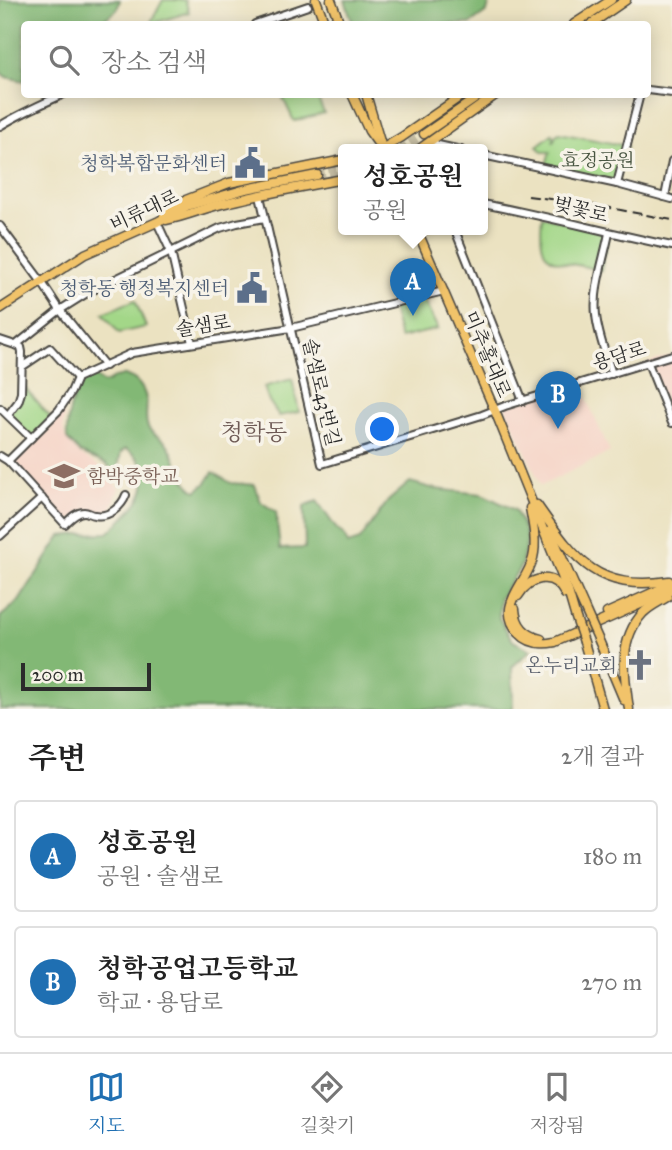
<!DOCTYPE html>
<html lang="ko">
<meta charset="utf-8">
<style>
:root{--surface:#fff;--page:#f2f2f2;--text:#222;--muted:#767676;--line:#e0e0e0;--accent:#1f6fb2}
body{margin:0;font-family:"IM FELL Great Primer","Noto Serif KR",serif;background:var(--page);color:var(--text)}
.scale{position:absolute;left:21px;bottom:18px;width:130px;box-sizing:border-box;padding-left:7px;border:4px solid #2b2b2b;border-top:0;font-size:19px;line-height:24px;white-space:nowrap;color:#2b2b2b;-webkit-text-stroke:5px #f7f3e8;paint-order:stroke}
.you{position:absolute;left:383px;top:430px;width:24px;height:24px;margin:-18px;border:5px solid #fff;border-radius:50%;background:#1a73e8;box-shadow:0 0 0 10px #1a73e833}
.badge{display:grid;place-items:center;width:46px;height:46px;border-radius:50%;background:var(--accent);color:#fff;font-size:23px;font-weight:700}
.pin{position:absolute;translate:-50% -58px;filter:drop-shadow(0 2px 4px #0008)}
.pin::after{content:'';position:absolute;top:37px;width:24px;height:21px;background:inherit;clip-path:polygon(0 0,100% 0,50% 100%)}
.popup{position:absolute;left:338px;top:144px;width:150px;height:91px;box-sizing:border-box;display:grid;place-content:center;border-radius:7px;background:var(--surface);filter:drop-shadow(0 2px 5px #0005);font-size:23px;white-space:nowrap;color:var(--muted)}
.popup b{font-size:26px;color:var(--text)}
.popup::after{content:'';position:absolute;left:50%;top:100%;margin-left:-14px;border:14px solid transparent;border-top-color:var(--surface)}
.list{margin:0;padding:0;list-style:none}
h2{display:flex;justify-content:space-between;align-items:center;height:91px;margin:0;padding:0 28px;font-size:30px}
h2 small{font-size:23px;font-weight:400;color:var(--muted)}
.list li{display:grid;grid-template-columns:46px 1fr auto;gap:21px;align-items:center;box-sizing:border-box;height:112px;margin:0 14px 14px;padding:0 14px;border:2px solid var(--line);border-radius:7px}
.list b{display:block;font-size:26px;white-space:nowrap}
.list p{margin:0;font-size:23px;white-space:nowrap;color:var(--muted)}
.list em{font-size:23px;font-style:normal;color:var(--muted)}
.icon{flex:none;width:38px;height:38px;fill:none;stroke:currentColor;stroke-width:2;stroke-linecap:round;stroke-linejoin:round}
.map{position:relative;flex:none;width:672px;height:709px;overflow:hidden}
.search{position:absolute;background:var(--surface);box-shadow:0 4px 18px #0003;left:21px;right:21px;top:21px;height:77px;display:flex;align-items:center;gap:18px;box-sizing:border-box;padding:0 24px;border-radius:7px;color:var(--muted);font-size:26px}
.sheet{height:343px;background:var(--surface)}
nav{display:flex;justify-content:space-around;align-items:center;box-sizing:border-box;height:98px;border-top:2px solid var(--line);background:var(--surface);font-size:19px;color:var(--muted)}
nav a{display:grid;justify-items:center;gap:4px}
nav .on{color:var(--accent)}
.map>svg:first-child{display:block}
.built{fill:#f6d2c4}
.green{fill:#a3d788;stroke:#67815a;stroke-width:2}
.forest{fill:#82b874;stroke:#567250;stroke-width:2}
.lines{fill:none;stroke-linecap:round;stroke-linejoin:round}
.major-tunnel{stroke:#c5bda3;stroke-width:8;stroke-dasharray:8 4;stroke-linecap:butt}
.minor-casing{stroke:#484642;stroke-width:10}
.major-casing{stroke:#484642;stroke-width:11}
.minor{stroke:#fff;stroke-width:6}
.major{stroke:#f1c36a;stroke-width:8}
.rail{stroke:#2b2b2b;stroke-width:2;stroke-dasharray:10 5;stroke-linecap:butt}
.major-bridge-casing{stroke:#484642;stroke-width:11;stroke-linecap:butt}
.major-bridge{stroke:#f1c36a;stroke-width:8}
.labels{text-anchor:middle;stroke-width:7;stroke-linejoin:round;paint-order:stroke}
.park-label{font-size:19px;fill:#495642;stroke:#f7f3e8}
.service-label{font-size:19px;fill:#4e5e75;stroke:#f7f3e8;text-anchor:end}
.street-label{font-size:19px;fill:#2b2b2b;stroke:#f7f3e8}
.education-label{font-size:19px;fill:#785e54;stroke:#f7f3e8;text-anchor:start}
.worship-label{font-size:19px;fill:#5b616d;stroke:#f7f3e8;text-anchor:end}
.quarter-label{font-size:23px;fill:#6e5a55;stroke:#f7f3e8}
</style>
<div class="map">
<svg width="672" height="709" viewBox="0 0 672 709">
<rect width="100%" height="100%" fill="#f7f3e8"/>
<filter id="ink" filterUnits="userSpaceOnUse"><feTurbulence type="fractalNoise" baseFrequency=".0143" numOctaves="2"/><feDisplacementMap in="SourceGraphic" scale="14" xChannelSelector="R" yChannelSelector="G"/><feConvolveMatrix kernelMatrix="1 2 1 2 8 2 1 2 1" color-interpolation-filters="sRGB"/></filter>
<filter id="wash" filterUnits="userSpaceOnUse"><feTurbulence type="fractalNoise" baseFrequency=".00686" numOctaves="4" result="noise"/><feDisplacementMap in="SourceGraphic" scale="28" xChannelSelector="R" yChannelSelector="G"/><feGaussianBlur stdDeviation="1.57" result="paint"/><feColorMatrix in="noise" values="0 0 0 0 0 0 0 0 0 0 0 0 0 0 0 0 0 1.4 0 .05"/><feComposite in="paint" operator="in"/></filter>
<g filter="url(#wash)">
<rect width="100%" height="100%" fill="#ebe2c1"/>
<g class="built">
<polygon points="672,355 672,422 648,363"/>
<polygon points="580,384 610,452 541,486 505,406"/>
<polygon points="59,410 65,416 63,426 65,438 79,454 95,463 119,488 110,513 103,515 84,512 65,524 8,461"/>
</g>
<g class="green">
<polygon points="163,0 185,0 189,12 151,24 152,20"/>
<polygon points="291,95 316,95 324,113 294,121 283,98"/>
<polygon points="559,133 627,146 617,184 545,168 550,152 542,152 537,146 552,134 554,137 553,143 556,135"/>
<path d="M542 216 609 233 601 271C559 256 536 275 542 216Z"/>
<polygon points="422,297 438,329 400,338 391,304"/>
<polygon points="135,300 146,327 119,333 103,313"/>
<polygon points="292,379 299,412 279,416 269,401 264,387"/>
<polygon points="22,385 51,418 31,438 8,415 18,402"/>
</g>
<g class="forest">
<polygon points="0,0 120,0 117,10 98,24 24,24 24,81 6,77 0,72"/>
<polygon points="345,0 490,0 487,12 470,24 353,24"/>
<path d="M93 375 102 382 105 383C110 381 115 376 120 376 134 374 144 387 146 399 148 408 144 418 148 427 152 436 163 437 168 445 178 461 179 480 196 491L206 483 213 472 231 483 255 485 261 502 276 512 280 549 305 548 304 506 317 501 336 528 344 535 348 544 360 540 388 501 410 482 435 489 482 494 515 510 524 528 527 541 521 566 500 598 499 618 513 641 531 650 512 667 513 709H0V617L19 601 61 536 80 534 108 533C126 516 152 496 143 469 139 459 136 455 126 449L121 452 118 468 120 473 117 475 106 464 80 453 67 439C66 418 72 398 82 379Z"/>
</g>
</g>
<g filter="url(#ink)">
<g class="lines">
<g class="major-tunnel">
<polyline points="400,150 424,134"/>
<polyline points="317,175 343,169"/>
</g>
<defs>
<g id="minor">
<polyline points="255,24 308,6"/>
<polyline points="648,90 672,93"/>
<path d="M0 126C21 113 42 104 64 94"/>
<polyline points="431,141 438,145 461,150"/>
<polyline points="483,155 617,184 672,199"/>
<polyline points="617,184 640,94"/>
<polyline points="260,196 322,464 482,415 505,406 672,355"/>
<polyline points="665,197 672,161"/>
<path d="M483 204C546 216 609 233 672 246"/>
<polyline points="157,222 171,252 192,343"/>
<polyline points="0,226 41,281 60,310 105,366"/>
<polyline points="455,230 523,401"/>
<path d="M609 233C604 259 593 288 596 315 598 335 606 355 612 374"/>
<polyline points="0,340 21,347 22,352 21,393 18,402 8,415"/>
<polyline points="16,345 60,310 87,293 220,228 237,223 265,218"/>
<polyline points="648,363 672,423"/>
<polyline points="23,366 50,348 77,378"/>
<polyline points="0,408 31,438"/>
<path d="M0 456 8 461 65 524C70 519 76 512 84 512 89 512 90 515 95 515 109 518 122 506 126 495"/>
<polyline points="8,461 59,410 71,392 77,378 132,353 291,328 444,291"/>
<polyline points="0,536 42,498"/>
</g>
<g id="major">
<polyline points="316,0 325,24"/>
<polyline points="331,0 340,24"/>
<polyline points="574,24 611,0"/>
<polyline points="591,24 626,0"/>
<polyline points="352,94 369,131 382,149"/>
<polyline points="366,94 381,145"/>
<polyline points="424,134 482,94"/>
<polyline points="380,150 402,137 464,94"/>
<polyline points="418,150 497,94"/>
<polyline points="164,215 178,203 229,183 343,160"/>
<path d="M166 220C188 216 208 206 230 202 267 193 305 186 343 179"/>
<polyline points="417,230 495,411 568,591 575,615"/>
<polyline points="0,309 85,254 157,222 187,206 246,189 317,175"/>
<path d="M537 505C575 559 596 592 669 581"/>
<path d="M530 508C533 524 537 542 533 558 527 584 494 606 519 633 529 644 541 645 555 642L672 590"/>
<polyline points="550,531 584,607"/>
<path d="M518 596C530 577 553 570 565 594"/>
<path d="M515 609C516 625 525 635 541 639"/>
<polyline points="607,613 672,584"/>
<polyline points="584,642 603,709"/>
<polyline points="600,643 624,700"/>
<path d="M629 709C624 675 618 640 643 613 650 606 659 602 667 597"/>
</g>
</defs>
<use href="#minor" class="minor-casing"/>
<use href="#major" class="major-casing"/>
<use href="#minor" class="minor"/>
<use href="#major" class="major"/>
<polyline class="rail" points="528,196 595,205 672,220"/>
<defs>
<g id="major-bridge">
<polyline points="584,607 600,643"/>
<polyline points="575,615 584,642"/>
</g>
</defs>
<use href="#major-bridge" class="major-bridge-casing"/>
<use href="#major-bridge" class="major-bridge"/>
</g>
</g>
<defs>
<symbol id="civic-bare" viewBox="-9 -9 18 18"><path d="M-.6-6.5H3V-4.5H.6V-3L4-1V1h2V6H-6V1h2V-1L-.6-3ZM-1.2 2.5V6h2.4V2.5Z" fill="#5c6f8a" stroke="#f7f3e8" stroke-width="2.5" paint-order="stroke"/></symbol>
<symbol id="school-bare" viewBox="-9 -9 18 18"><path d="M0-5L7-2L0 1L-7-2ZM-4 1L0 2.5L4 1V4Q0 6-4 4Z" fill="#8d6e63" stroke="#f7f3e8" stroke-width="2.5" paint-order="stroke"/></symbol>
<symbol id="church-bare" viewBox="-9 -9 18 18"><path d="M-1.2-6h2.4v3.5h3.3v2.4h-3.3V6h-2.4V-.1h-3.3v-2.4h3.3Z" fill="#6b7280" stroke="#f7f3e8" stroke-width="2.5" paint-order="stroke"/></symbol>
</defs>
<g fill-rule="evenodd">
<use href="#civic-bare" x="228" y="141" width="44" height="44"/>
<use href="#civic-bare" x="230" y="266" width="44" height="44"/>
<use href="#school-bare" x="42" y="454" width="44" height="44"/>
<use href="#church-bare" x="618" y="643" width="44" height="44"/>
</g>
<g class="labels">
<g class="park-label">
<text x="598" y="167">효정공원</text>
</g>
<g class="service-label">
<text x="227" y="170">청학복합문화센터</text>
<text x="229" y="295">청학동 행정복지센터</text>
</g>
<g class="street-label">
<text transform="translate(581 209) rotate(14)" y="7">벚꽃로</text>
<text transform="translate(144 210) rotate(-25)" y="7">비류대로</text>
<text transform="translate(203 325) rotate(-9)" y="7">솔샘로</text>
<text transform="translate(488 354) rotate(67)" y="7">미추홀대로</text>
<text transform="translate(619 355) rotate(-17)" y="7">용담로</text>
<text transform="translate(322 392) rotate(77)" y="7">솔샘로43번길</text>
</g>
<g class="education-label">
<text x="87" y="483">함박중학교</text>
</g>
<g class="worship-label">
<text x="617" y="672">온누리교회</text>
</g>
<g class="quarter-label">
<text x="254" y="440">청학동</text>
</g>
</g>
</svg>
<div class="scale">200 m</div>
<div class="you"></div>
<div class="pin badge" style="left:413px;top:316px">A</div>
<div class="popup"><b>성호공원</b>공원</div>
<div class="pin badge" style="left:558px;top:429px">B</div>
<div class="search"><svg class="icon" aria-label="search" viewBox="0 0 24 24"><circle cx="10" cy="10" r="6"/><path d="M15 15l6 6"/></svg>장소 검색</div>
</div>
<section class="sheet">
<h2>주변<small>2개 결과</small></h2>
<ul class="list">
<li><span class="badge">A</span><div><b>성호공원</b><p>공원 · 솔샘로</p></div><em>180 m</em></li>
<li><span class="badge">B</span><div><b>청학공업고등학교</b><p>학교 · 용담로</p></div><em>270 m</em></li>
</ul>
</section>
<nav>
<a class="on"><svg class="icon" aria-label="map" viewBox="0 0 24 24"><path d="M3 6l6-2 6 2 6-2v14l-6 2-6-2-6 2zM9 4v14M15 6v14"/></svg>지도</a>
<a><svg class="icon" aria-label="directions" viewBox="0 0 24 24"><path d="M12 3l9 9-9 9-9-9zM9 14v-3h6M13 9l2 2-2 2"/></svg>길찾기</a>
<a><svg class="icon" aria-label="saved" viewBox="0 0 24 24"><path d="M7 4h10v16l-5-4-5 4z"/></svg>저장됨</a>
</nav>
